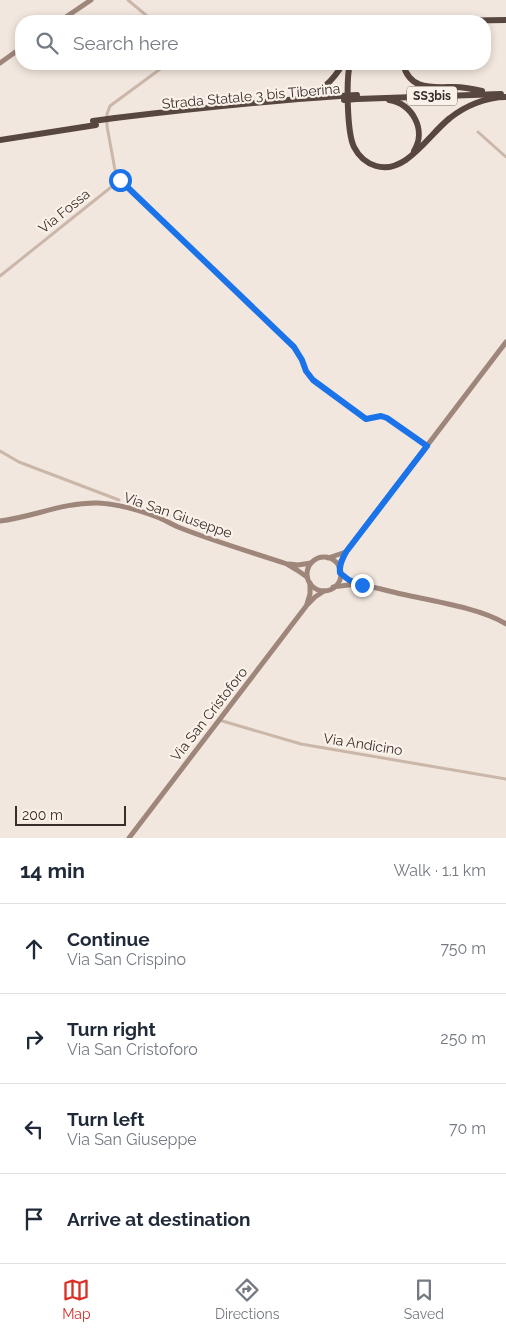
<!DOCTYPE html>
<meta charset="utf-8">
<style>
:root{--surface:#fff;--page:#f2f2f3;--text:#1f2937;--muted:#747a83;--line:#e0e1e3;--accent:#d93025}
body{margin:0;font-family:Raleway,sans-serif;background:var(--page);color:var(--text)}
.scale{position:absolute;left:15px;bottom:12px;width:111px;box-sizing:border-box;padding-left:5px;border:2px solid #372d29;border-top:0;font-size:14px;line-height:18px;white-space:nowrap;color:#372d29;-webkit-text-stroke:4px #faf2ea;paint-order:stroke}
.stop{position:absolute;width:15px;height:15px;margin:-11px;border:4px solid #1a73e8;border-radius:50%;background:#fff}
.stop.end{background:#1a73e8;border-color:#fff;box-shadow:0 1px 5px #0008}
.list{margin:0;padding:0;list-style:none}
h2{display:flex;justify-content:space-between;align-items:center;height:65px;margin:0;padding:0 20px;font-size:21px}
h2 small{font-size:16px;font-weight:400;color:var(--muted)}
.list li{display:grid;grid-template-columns:32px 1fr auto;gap:15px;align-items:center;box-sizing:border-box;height:90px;padding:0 20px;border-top:1px solid var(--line)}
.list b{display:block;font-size:19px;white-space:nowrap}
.list p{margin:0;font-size:16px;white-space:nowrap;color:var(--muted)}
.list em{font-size:16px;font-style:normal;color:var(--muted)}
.icon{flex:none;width:28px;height:28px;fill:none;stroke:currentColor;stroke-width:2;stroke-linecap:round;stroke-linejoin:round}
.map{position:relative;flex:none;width:506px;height:838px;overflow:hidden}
.search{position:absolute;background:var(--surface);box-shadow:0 2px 8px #0003;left:15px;right:15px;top:15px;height:55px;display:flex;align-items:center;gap:12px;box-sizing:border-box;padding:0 18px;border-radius:20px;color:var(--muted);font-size:19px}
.sheet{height:425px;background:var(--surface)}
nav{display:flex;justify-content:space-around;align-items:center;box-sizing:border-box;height:70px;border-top:1px solid var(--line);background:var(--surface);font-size:14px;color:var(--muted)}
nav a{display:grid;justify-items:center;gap:2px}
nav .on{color:var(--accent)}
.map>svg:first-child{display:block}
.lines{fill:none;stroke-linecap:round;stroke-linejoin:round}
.street{stroke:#cab7a9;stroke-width:3}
.secondary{stroke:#9e867b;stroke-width:5}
.highway{stroke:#584740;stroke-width:6}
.highway-bridge{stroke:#584740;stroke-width:6}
.route{stroke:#1a73e8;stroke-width:6}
.labels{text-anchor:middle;stroke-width:4.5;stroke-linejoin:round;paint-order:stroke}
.shield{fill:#faf2ea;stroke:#726863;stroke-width:1}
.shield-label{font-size:12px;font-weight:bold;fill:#372d29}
.street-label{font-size:14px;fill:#372d29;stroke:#faf2ea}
</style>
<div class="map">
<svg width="506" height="838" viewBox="0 0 506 838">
<rect width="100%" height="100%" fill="#f2e7de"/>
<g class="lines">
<g class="street">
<polyline points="128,0 153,21"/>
<polyline points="478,132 506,157"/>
<polyline points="120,180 294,347 302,360 305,371 313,380 366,419 381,416 387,418 427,446"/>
<polyline points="0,276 120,180 115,170 107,126 107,114 110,106 167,64"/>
<polyline points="0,451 19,462 119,500"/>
<polyline points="219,720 301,744 506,779"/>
</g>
<g class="secondary">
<polyline points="60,21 91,0"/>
<polyline points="0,63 21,48"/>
<path d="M0 521C33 517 64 502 98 503 118 504 139 510 157 517 165 520 171 524 178 527 213 541 251 552 287 564L297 570 307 577"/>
<circle cx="324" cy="574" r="17"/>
<polyline points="328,558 346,552"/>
<polyline points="289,564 298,565 311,563"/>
<polyline points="339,567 346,552 506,342"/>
<polyline points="340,573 349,580 359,584"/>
<path d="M333 587C342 586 351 584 360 585 376 587 391 592 406 595 434 601 483 609 506 624"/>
<polyline points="307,604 310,594 310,583"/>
<polyline points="129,838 307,605 315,597 324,591"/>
</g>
<g class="highway">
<polyline points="443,21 506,20"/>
<path d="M350 64C346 79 347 133 354 147 359 157 366 163 376 166 406 175 429 134 450 118 465 106 486 97 506 97"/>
<path d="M403 64C410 91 432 87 455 87 464 87 473 89 482 91"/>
<path d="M302 95C322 93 333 80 343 64"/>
<polyline points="357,99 501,94"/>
<path d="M389 100C412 103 427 130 414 151"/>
<path d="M115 118C190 109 265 101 340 96"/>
<polyline points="0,140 96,125"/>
</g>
<g class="highway-bridge">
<polyline points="340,96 357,95"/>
<polyline points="344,100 357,99"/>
<polyline points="93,121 115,118"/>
</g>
</g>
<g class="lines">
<path class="route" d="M120 180 294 347 302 360 306 371 313 380 366 419 381 416 387 418 427 446 346 552C342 559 339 565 340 573L349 580 362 585"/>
</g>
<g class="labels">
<rect class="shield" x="407" y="86.5" width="50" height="19" rx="4"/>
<g class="shield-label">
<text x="432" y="100">SS3bis</text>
</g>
<g class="street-label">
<text transform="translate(251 96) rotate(-5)" y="5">Strada Statale 3 bis Tiberina</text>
<text transform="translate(64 211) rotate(-39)" y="5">Via Fossa</text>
<text transform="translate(178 515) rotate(19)" y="5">Via San Giuseppe</text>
<text transform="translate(209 714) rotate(-52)" y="5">Via San Cristoforo</text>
<text transform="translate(363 744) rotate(9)" y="5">Via Andicino</text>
</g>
</g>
</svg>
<div class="scale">200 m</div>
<div class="stop" style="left:120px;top:180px"></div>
<div class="stop end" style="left:362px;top:585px"></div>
<div class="search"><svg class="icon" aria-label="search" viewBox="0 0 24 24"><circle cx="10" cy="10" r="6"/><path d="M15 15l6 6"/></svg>Search here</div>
</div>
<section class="sheet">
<h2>14 min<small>Walk · 1.1 km</small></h2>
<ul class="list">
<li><svg class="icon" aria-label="ahead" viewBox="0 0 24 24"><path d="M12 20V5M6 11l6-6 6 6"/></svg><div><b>Continue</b><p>Via San Crispino</p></div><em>750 m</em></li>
<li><svg class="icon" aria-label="right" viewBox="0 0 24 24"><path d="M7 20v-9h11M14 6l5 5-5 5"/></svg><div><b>Turn right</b><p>Via San Cristoforo</p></div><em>250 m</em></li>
<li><svg class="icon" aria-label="left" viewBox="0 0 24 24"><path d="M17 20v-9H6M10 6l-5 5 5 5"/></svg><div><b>Turn left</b><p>Via San Giuseppe</p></div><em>70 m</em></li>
<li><svg class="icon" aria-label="arrive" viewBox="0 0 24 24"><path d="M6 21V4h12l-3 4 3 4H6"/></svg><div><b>Arrive at destination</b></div></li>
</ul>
</section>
<nav>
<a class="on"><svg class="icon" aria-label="map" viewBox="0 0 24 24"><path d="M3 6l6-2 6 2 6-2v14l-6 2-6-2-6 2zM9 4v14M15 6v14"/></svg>Map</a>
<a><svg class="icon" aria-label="directions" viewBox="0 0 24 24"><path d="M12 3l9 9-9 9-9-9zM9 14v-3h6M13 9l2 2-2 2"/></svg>Directions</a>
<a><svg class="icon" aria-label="saved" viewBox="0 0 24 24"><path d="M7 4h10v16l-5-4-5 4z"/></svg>Saved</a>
</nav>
